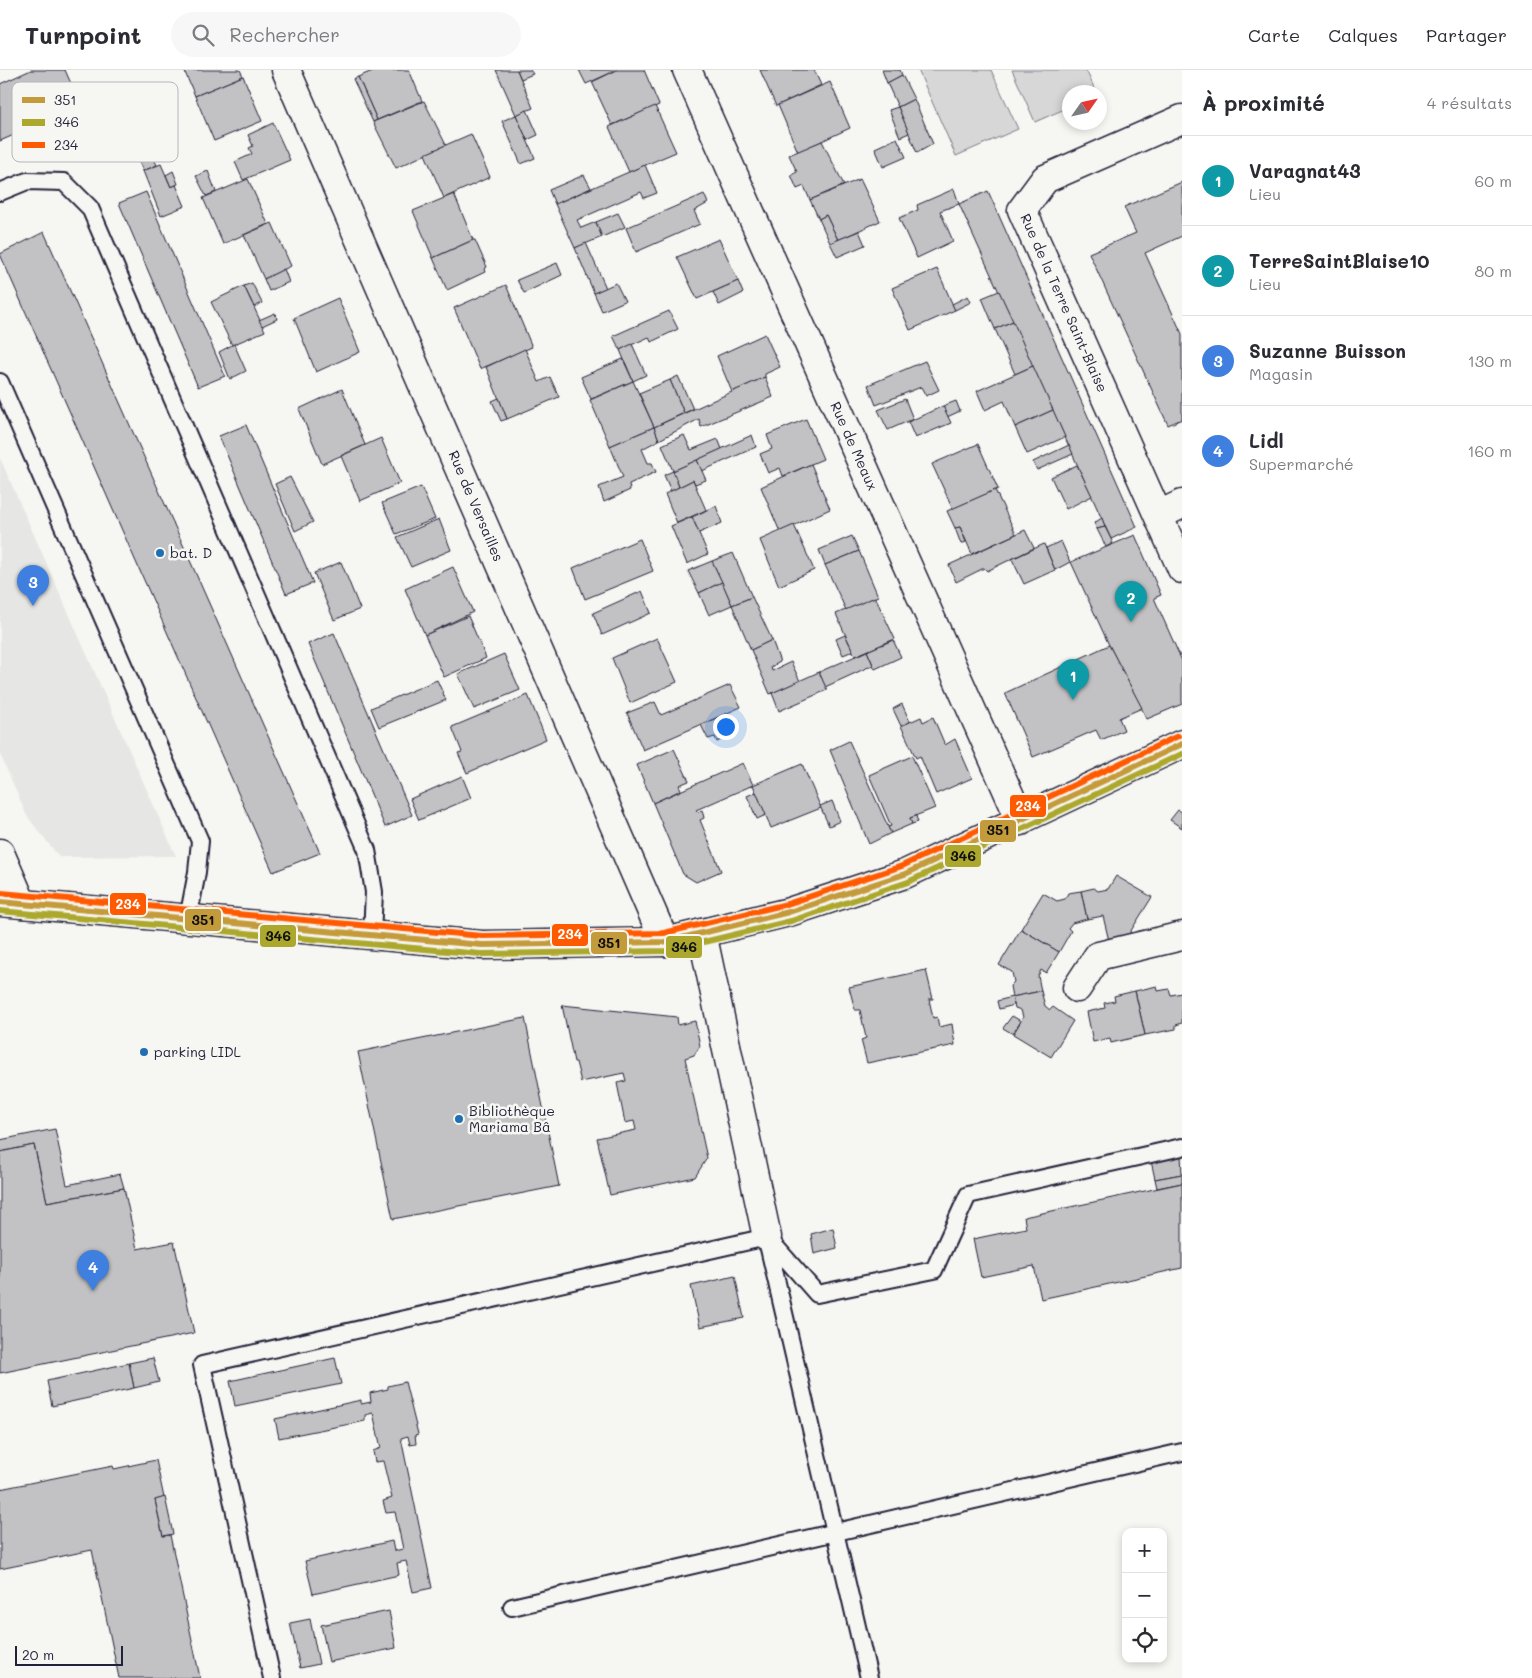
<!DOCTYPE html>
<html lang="fr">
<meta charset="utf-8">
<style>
:root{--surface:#fff;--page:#f7f7f7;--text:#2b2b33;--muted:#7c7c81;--line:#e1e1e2;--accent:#ea580c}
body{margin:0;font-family:Mali,sans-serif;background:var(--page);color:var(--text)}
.controls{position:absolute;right:15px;bottom:15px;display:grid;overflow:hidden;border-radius:10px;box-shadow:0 2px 8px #0003}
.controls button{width:45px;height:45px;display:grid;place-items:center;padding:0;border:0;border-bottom:1px solid var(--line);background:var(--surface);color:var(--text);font:25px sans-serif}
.compass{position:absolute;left:1062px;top:15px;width:45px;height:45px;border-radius:50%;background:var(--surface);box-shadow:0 2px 8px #0003;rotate:56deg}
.scale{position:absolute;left:15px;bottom:12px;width:108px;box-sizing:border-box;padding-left:5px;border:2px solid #22223b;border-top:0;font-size:14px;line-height:18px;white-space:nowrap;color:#22223b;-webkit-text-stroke:4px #f6f6f2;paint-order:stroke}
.you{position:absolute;left:725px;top:656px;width:18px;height:18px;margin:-12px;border:4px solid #fff;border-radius:50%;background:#1a73e8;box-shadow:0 0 0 8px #1a73e833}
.badge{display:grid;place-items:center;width:32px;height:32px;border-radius:50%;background:var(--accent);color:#fff;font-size:16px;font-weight:700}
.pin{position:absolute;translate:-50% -41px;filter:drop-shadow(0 1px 2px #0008)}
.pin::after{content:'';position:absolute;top:26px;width:18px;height:15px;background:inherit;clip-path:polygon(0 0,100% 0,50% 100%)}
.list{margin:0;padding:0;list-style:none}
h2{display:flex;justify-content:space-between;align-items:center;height:65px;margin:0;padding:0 20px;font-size:21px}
h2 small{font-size:16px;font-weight:400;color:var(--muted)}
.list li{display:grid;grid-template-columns:32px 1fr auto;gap:15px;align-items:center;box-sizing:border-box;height:90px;padding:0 20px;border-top:1px solid var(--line)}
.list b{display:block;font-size:19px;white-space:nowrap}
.list p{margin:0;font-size:16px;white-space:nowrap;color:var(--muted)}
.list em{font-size:16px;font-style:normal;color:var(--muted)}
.icon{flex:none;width:28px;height:28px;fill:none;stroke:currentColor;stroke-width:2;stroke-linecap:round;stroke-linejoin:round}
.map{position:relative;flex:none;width:1182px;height:1608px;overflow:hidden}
header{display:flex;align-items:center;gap:30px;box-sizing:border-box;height:70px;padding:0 25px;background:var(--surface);border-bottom:1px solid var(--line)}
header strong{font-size:24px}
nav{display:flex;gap:28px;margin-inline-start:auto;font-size:18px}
.search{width:350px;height:45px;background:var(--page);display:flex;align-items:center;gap:12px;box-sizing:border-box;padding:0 18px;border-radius:28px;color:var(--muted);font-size:19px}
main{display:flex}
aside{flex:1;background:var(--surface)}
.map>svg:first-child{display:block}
.built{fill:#e6e6e4}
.green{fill:#d7d7d7;stroke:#7c7c89}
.building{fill:#c2c2c4;stroke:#22223b}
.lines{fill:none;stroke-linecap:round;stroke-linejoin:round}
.service-casing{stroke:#22223b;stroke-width:20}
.minor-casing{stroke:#22223b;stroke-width:31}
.tertiary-casing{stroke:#22223b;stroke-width:31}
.service{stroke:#f6f6f2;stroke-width:16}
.minor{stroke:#f6f6f2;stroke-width:28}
.tertiary{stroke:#f6f6f2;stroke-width:28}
.bus-1-casing{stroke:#f6f6f2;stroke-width:10}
.bus-2-casing{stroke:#f6f6f2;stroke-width:10}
.bus-3-casing{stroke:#f6f6f2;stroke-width:10}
.bus-1{stroke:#c49b3b;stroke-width:6}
.bus-2{stroke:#aca82e;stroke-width:6}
.bus-3{stroke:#ff5a00;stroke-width:6}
.poi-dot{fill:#1f6fb2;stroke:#f6f6f2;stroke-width:2}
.labels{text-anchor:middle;stroke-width:5;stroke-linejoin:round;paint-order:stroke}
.street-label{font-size:14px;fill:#22223b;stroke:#f6f6f2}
.poi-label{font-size:14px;fill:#22223b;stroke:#f6f6f2;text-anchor:start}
.key{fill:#f6f6f2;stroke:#b6b6bb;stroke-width:1}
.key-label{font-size:14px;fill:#22223b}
.line-badge{stroke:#f6f6f2;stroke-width:2}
.badge-label{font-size:14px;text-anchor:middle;font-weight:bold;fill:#fff}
.pale-badge-label{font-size:14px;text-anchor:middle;font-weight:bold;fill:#111}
</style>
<header>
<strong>Turnpoint</strong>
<div class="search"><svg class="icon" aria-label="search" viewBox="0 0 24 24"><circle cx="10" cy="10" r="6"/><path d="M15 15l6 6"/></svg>Rechercher</div>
<nav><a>Carte</a><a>Calques</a><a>Partager</a></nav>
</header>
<main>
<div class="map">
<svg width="1182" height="1608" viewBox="0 0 1182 1608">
<rect width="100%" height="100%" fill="#f6f6f2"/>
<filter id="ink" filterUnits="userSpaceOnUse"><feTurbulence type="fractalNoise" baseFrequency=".02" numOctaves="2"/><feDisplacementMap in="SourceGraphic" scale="10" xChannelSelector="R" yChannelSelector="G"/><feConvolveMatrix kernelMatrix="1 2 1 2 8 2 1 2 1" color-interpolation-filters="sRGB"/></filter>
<g filter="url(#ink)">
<polygon class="built" points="0,388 176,786 59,787 27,746 0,684"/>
<g class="green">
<polygon points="918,0 991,0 1018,59 956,86"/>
<polygon points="1012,0 1086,0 1096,22 1070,22 1069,37 1035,52"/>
</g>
<g class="building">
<polygon points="31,0 65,0 81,36 0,71 0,14"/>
<polygon points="184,0 240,0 243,6 195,26"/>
<polygon points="409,0 422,31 377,50 358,7 375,0"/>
<polygon points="496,0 517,0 533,38 516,45"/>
<polygon points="517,0 530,0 533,4 521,9"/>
<polygon points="579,0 617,0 586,14"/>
<polygon points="617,0 644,0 659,35 612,55 592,12"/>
<polygon points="760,0 814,0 821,15 776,36"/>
<polygon points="882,0 900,0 902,5 887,13"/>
<polygon points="902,5 914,29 898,37 887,13"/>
<polygon points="243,6 262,51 214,71 195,26"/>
<polygon points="358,7 377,50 373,52 353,9"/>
<polygon points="830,12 850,58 798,82 778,35"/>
<polygon points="914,29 933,74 917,83 898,37"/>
<polygon points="424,31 446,75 396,98 373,52"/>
<polygon points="655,36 676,82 629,102 609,57"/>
<polygon points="898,37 909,63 900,67 889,40"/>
<polygon points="527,40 538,65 527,70 516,45"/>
<polygon points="516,45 535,88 521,94 502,51"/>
<polygon points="273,53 290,90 243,110 235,92 252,84 249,78 253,76 248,65"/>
<polygon points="471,64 490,107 444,128 425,84"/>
<polygon points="897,68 906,87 883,97 875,78"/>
<polygon points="145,71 157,95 143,101 132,77"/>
<polygon points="822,71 844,115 810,130 804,116 797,119 791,105 797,102 789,85"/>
<polygon points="161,94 171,117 176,115 185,136 161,146 143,101"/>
<polygon points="645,95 657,123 644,128 641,122 577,150 581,158 596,152 602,167 575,178 555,134"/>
<polygon points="173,101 178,114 171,117 166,105"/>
<polygon points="208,101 216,122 206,126 196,106"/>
<polygon points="584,105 591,118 555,134 549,120"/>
<polygon points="248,109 268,154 223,174 203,128"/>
<polygon points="860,109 880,151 838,170 826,145 819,149 810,130"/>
<polygon points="1182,112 1182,166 1145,183 1182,264 1182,349 1168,355 1089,183 1136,163 1124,137"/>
<polygon points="954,119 959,134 940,141 953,171 917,188 899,148 918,140 917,135"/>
<polygon points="988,121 1137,457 1111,469 959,134"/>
<polygon points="146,122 225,306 198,317 119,133"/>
<polygon points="454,124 473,170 433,188 413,141"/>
<polygon points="704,124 708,133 694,141 700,154 636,182 626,158"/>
<polygon points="618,143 625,157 602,167 596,152"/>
<polygon points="826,145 838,170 830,173 819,149"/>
<polygon points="272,153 291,196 264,209 244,165"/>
<polygon points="859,161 865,175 837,187 830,173"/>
<polygon points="44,162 320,783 273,802 0,184"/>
<polygon points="719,169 738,211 697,229 677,187"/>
<polygon points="473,170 475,170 487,197 484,199 485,202 447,220 433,188"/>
<polygon points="586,173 606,218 594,223 575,178"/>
<polygon points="557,193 562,205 524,223 517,210"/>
<polygon points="284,199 289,212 269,221 264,209"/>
<polygon points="937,199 955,240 910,260 892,218"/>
<polygon points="738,211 743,223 719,235 713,222"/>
<polygon points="252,213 262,233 254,237 244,216"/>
<polygon points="616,213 625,231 602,241 594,223"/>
<polygon points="506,215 532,277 480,299 454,238"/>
<polygon points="244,216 265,261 232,275 211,232"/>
<polygon points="999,221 1013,251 995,259 982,228"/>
<polygon points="968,226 971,232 955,240 952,234"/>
<polygon points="338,228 360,282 316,302 294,248"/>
<polygon points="669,241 678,259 651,272 649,267 620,280 613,266"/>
<polygon points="275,243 277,249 262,256 259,250"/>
<polygon points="1013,251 1033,296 1015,304 995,259"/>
<polygon points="765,264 780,297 765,304 765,307 732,322 717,286"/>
<polygon points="234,274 246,301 230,309 219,282"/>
<polygon points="632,274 646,305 633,311 620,280"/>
<polygon points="525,279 539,312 550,307 559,327 507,349 486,297"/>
<polygon points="623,289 633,311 591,329 581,307"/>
<polygon points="925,291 939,320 926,326 921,317 876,335 868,315"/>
<polygon points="1033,296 1053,340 1015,357 1004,331 985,340 977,321"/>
<polygon points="678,306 693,339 684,343 670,310"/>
<polygon points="765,307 773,327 701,357 699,349 659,370 654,357"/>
<polygon points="670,310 684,343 654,357 639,323"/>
<polygon points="633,311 654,357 610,376 590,330"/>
<polygon points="342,319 365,375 322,394 299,339"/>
<polygon points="499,328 507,349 501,351 492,331"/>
<polygon points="905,329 913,349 888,360 878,340"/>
<polygon points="956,331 960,341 947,347 943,336"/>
<polygon points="943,336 951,353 915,368 908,352"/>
<polygon points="1053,340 1065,367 1027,384 1015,357"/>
<polygon points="806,349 823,389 783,406 780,398 768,403 760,384 772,379 767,365"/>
<polygon points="246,355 313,513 286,524 219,366"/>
<polygon points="654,357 659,370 642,379 648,393 652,393 656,402 629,414 630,420 604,432 599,417 623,407 610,376"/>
<polygon points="684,365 691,380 718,369 722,379 673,401 662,375"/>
<polygon points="752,365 756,377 702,401 697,390"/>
<polygon points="381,368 400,413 360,431 341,386"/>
<polygon points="978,374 998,419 953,439 932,394"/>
<polygon points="1069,375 1073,384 1037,400 1033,392"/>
<polygon points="697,390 706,410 695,414 693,410 679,417 673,401"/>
<polygon points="811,394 830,439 780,462 761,417"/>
<polygon points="1077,395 1092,426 1066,439 1051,407"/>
<polygon points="673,401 679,417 671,421 664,405"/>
<polygon points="290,407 313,452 295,461 275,414"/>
<polygon points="693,410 706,440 677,453 665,424"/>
<polygon points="421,417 435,449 396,464 382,433"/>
<polygon points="995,420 1016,464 972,484 960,457 955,458 947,441"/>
<polygon points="716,436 722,453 699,463 692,447"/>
<polygon points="692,447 708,484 687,494 671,456"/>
<polygon points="1102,448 1105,457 1097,459 1094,453"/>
<polygon points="439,449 451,480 411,497 397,467"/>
<polygon points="794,455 814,500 779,516 760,470"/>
<polygon points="960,457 966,472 961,474 955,458"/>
<polygon points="1105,457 1113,473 1106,477 1097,459"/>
<polygon points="1025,460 1034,478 987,501 984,498 956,512 949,495"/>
<polygon points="1135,465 1161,525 1154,528 1182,591 1182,634 1147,649 1109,575 1071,492"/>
<polygon points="852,466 859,481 825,495 819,480"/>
<polygon points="640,469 653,501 585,529 573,498"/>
<polygon points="1061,471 1070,492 1055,500 1046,478"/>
<polygon points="1044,474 1055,500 1024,514 1012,489"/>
<polygon points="859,481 878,526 846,540 825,495"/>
<polygon points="733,483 752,527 732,535 712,491"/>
<polygon points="712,491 722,512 699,523 688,501"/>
<polygon points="341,492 360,539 334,550 314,503"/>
<polygon points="453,497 473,542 425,565 405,519"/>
<polygon points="722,512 732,535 709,545 699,523"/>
<polygon points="642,521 651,543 602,565 593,543"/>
<polygon points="752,527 772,570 751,580 732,535"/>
<polygon points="875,527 895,569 855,586 836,544"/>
<polygon points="468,546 486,588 444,607 425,565"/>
<polygon points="334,563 412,745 385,757 308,574"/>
<polygon points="845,565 853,581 843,585 836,569"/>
<polygon points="657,568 677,612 630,633 612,588"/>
<polygon points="772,570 780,592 771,597 772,601 791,592 800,611 770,624 751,580"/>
<polygon points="893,570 901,587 875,599 867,581"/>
<polygon points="1109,575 1142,638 1119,648 1124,660 1101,670 1096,660 1033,687 1005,623"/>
<polygon points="867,581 873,595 825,617 819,602"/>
<polygon points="504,584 520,620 474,639 458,604"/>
<polygon points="819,602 827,620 779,641 772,623"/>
<polygon points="437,610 446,630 379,657 371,638"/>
<polygon points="730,615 741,637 643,680 627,643 655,632 661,645"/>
<polygon points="528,625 546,669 467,703 458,683 462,682 452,657"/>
<polygon points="902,634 910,652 901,656 893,639"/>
<polygon points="723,645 731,665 717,672 715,667 708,669 701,655"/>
<polygon points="921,647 923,652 933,647 945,675 955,669 972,708 936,724 920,686 916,688 901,656"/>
<polygon points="849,671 891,763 869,774 830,680"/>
<polygon points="674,679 689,711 679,715 681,720 653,733 637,695"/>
<polygon points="912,686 935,738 910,748 912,754 891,763 888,757 891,756 869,705"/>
<polygon points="743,693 753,715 696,740 698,742 702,740 704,748 700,750 721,801 696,812 683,804 653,733"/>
<polygon points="802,694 821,738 771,758 753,715"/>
<polygon points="462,706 471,728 419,750 410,729"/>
<polygon points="756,722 766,745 757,749 747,726"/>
<polygon points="832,731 840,751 829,756 820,736"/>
<polygon points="1178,740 1182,742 1182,758 1170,750"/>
<polygon points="916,746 918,752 912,754 910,748"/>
<polygon points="1116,806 1152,827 1127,867 1109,871 1103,846 1087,849 1081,821 1094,818 1098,821 1108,819"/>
<polygon points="1081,821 1087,849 1072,853 1068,858 1071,861 1059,882 1021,859 1043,823 1057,831 1065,829 1068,823"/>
<polygon points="1021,859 1059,882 1046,903 1041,900 1038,906 1041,921 1012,927 1010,916 1014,912 1012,902 999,895"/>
<polygon points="926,900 933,929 929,929 933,948 937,947 939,957 952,954 955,975 867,993 861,970 866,968 860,940 855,940 849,917"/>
<polygon points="1157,916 1158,921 1169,919 1171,925 1182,923 1182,953 1176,955 1176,959 1145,965 1135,921"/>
<polygon points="1041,921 1045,936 1050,940 1053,937 1073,951 1051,987 1013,964 1023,947 1021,940 1015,938 1012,927"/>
<polygon points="1135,921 1145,965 1111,973 1110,968 1093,972 1087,942 1105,938 1104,933 1115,931 1114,926"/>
<polygon points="1012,927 1014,935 999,939 997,931"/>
<polygon points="562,935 677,947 678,955 695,951 700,976 694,985 685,988 707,1088 695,1107 610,1125 597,1068 636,1060 634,1051 625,1053 617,1013 626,1011 624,1003 581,1012 576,992 574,992"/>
<polygon points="1012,946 1021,951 1013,964 1003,958"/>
<polygon points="525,948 559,1116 393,1149 358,982"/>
<polygon points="55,1059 67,1115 120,1104 124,1118 47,1132 34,1075 0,1082 0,1070"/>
<polygon points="34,1075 47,1132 124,1118 137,1179 174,1172 194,1263 0,1303 0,1082"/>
<polygon points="1181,1085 1182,1104 1155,1109 1151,1091"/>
<polygon points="1182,1104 1182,1113 1157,1118 1155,1109"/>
<polygon points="1182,1113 1182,1198 1041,1229 1034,1196 981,1207 973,1169 1026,1158 1024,1147"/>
<polygon points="833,1158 837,1178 814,1184 811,1164"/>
<polygon points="735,1206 744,1248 700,1257 691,1216"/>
<polygon points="153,1288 159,1312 134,1318 129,1293"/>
<polygon points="335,1288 341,1314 235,1336 230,1311"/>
<polygon points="129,1293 134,1318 52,1336 47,1311"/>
<polygon points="405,1312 418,1364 415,1365 416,1374 410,1375 408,1366 401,1368 432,1518 413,1522 406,1491 397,1493 399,1505 313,1524 305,1491 392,1471 394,1481 403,1479 395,1442 386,1443 383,1431 392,1428 383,1391 375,1392 373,1381 381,1378 373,1343 365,1345 365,1351 279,1368 275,1349 361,1330 361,1334 371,1332 370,1323 388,1319 388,1316"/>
<polygon points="156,1390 164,1428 155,1430 163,1466 170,1465 200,1608 119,1608 92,1480 0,1499 0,1419 113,1396 114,1399"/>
<polygon points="165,1427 173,1464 163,1466 155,1430"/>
<polygon points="389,1541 396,1578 329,1592 321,1555"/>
<polygon points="310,1549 319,1594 300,1598 290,1553"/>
</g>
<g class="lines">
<defs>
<g id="service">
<polyline points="0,122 27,111 64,112 90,138 367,780 374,822 372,865"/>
<polyline points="0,312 200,771 197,802 188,849"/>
<polyline points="767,1167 817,1224 934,1200 968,1125 1182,1077"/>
<polyline points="767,1170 869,1608"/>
<polyline points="512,1537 1182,1382"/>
<polyline points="272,1608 202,1295 767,1167"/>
</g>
<g id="minor">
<polyline points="286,0 665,872"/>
<polyline points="687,0 1021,751"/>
<polyline points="1182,49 1045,109 1022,140 1182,499"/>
<polyline points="1159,445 1182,434"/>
<polyline points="0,783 22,834"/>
<polyline points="702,863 767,1167"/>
<polyline points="1077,918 1098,886 1182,866"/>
</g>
<polyline id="tertiary" points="0,832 482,875 665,872 789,842 905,804 1182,674"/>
</defs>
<use href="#service" class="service-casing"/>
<use href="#minor" class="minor-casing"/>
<use href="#tertiary" class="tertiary-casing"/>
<use href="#service" class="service"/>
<use href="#minor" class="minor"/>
<use href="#tertiary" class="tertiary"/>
<defs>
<polyline id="bus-1" points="0,832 482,875 665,872 789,842 905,804 1182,674"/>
<polyline id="bus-2" points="0,841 481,884 666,881 791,851 908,812 1182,684"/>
<polyline id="bus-3" points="1,823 482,866 664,863 787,834 902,796 1178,666"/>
</defs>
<use href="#bus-1" class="bus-1-casing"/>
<use href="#bus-2" class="bus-2-casing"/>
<use href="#bus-3" class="bus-3-casing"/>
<use href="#bus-1" class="bus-1"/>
<use href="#bus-2" class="bus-2"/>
<use href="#bus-3" class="bus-3"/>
</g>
</g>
<g class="poi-dot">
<circle cx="160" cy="483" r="5"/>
<circle cx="144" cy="982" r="5"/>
<circle cx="459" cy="1049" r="5"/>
</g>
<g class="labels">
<g class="street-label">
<text transform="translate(1064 233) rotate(66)" y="5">Rue de la Terre Saint-Blaise</text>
<text transform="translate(854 376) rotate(66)" y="5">Rue de Meaux</text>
<text transform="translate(476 436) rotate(67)" y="5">Rue de Versailles</text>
</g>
<g class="poi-label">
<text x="170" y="488">bat. D</text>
<text x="154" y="987">parking LIDL</text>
<text x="469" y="1046">Bibliothèque<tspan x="469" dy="16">Mariama Bâ</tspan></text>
</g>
</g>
<rect x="12" y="12" width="166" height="80" rx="8" class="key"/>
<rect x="22" y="27" width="23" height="6" fill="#c49b3b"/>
<rect x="22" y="49" width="23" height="7" fill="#aca82e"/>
<rect x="22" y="72" width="23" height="6" fill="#ff5a00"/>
<g class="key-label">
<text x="54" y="35">351</text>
<text x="54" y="57">346</text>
<text x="54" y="80">234</text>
</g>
<g class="line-badge">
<rect x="1009" y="724" width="38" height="24" rx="5" fill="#ff5a00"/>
<rect x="979" y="749" width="38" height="24" rx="5" fill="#c49b3b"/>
<rect x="944" y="774" width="38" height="24" rx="5" fill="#aca82e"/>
<rect x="109" y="822" width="38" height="24" rx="5" fill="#ff5a00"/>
<rect x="184" y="838" width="38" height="24" rx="5" fill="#c49b3b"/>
<rect x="551" y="853" width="38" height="24" rx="5" fill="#ff5a00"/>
<rect x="259" y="854" width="38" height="24" rx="5" fill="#aca82e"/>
<rect x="590" y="861" width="38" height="24" rx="5" fill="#c49b3b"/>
<rect x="665" y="865" width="38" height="24" rx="5" fill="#aca82e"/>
</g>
<g class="badge-label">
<text x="1028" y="741">234</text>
<text x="128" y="839">234</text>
<text x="570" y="869">234</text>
</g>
<g class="pale-badge-label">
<text x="998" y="765">351</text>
<text x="963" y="791">346</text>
<text x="203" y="855">351</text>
<text x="278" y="871">346</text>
<text x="609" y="878">351</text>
<text x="684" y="882">346</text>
</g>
</svg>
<div class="controls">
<button>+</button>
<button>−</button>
<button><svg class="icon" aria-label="locate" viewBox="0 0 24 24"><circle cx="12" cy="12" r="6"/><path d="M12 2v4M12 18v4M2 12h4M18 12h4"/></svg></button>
</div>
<svg class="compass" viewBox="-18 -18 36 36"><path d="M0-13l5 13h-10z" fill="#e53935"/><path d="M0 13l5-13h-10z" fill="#7c7c81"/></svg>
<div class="scale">20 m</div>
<div class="you"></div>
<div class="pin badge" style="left:1073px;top:630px;background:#0f9aa8">1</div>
<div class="pin badge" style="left:1131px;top:552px;background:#0f9aa8">2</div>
<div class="pin badge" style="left:33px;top:536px;background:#3f7fe0">3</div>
<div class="pin badge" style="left:93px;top:1221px;background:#3f7fe0">4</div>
</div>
<aside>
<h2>À proximité<small>4 résultats</small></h2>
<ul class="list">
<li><span class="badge" style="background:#0f9aa8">1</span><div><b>Varagnat43</b><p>Lieu</p></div><em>60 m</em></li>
<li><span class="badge" style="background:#0f9aa8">2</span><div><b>TerreSaintBlaise10</b><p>Lieu</p></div><em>80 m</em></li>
<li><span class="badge" style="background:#3f7fe0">3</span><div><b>Suzanne Buisson</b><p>Magasin</p></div><em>130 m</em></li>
<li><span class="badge" style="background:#3f7fe0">4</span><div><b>Lidl</b><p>Supermarché</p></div><em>160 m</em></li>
</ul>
</aside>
</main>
